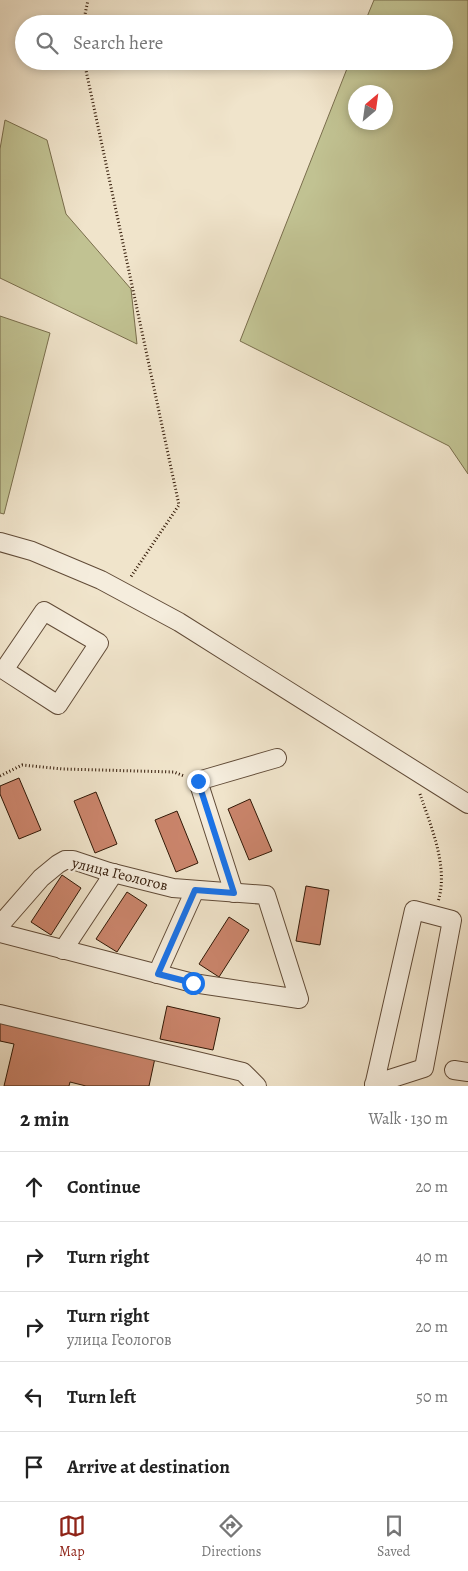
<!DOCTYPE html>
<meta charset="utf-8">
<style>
:root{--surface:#fff;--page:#f2f2f2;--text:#222;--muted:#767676;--line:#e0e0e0;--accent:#8f2418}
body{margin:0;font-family:Alegreya,serif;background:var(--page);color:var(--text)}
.compass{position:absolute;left:348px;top:85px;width:45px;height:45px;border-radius:50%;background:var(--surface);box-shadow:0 2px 8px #0003;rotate:29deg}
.stop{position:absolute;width:15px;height:15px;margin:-11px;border:4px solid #1a73e8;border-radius:50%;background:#fff}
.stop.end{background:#1a73e8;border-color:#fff;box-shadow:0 1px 5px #0008}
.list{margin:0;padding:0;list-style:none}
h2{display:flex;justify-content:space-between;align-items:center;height:65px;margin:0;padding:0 20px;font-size:21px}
h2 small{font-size:16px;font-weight:400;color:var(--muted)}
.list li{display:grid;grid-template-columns:32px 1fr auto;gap:15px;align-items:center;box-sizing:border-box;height:70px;padding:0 20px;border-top:1px solid var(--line)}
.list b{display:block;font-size:19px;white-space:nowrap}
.list p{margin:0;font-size:16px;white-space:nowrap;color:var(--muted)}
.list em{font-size:16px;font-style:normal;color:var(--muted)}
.icon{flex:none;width:28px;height:28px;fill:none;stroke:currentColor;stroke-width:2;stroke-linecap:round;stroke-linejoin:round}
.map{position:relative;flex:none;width:468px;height:1086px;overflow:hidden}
.search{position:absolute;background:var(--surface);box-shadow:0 2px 8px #0003;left:15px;right:15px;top:15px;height:55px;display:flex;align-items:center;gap:12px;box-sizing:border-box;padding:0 18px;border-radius:28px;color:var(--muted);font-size:19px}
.sheet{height:415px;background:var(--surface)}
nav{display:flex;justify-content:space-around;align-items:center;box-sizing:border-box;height:70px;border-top:1px solid var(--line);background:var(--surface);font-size:14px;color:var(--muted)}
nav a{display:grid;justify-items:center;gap:2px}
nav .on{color:var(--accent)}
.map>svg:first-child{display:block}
.green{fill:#c1c292;stroke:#796d4c;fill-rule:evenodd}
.building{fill:#cb856c;stroke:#311806}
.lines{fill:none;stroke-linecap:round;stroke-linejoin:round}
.minor-casing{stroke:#614b37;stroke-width:20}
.path{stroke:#311806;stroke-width:3;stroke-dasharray:1 2.5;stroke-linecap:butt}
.minor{stroke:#f5eddd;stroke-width:18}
.route{stroke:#1a73e8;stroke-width:6}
.labels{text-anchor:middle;stroke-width:4.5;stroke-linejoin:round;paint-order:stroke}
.street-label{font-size:15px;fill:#311806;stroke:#f5eddd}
</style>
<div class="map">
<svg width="468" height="1086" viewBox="0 0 468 1086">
<rect width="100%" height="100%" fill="#f0e4cb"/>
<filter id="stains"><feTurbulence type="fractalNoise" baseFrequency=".004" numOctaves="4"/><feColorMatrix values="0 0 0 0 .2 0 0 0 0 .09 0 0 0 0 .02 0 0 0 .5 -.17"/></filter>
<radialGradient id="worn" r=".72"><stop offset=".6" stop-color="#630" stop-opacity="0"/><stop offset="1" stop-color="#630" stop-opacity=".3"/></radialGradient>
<g class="green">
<path d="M374 0H468V474L449 446 240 341 350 61H444V24H364ZM386 92V122H356V92Z"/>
<polygon points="5,120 47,140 66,214 131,289 137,344 0,278 0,149"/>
<polygon points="0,316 50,333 4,514 0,513"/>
</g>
<g class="building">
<polygon points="19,778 41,830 19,839 0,794 0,786"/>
<polygon points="96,792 117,844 95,853 74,801"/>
<polygon points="250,799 272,851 249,860 228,809"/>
<polygon points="177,811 198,863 176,872 155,820"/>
<polygon points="62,875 81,888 51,935 31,922"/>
<polygon points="306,886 329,890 320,945 296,941"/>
<polygon points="127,892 147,905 117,952 96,939"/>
<polygon points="229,917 249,930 219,977 199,964"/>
<polygon points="167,1006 220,1018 213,1050 160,1039"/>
<polygon points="0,1021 155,1058 149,1086 86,1086 70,1082 69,1086 4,1086 14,1044 0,1041"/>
</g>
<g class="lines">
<defs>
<g id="minor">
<polyline points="0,542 32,551 101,580 179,622 468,804"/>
<polyline points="0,669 4,670 58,705 99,643 44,611 4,670"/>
<polyline points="234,893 198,781 277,758"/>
<polyline points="0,925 41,878 58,864 65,860 73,860 109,872 173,888 266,895 299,999 193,983 0,933"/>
<polyline points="63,950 114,873"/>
<polyline points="157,974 195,890"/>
<polyline points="0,1014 243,1072 257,1086"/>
<polyline points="454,1070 468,1072"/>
<polyline points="374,1086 414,910 452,920 424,1068 374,1084"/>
</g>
</defs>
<use href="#minor" class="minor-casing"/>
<g class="path">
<polyline points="83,24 88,0"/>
<polyline points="84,61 179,505 130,578"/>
<polyline points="0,776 22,765 63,769 174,772 184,776"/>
<path d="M420 794C431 827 449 867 438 902"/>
</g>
<use href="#minor" class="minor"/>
</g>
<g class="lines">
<polyline class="route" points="193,983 158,974 195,890 234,893 198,781"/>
</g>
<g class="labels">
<g class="street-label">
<text transform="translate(120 874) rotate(14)" y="5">улица Геологов</text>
</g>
</g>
<rect width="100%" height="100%" filter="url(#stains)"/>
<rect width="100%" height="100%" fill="url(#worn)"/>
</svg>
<svg class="compass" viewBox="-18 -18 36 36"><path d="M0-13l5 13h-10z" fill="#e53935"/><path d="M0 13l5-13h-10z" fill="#767676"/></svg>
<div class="stop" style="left:193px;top:983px"></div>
<div class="stop end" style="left:198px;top:781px"></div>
<div class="search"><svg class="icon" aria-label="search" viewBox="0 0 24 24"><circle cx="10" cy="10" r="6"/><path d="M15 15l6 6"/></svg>Search here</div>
</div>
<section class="sheet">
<h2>2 min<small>Walk · 130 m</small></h2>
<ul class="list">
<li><svg class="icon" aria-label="ahead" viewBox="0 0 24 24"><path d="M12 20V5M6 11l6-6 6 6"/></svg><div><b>Continue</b></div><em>20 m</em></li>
<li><svg class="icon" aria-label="right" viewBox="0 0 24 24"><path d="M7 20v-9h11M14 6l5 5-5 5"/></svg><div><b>Turn right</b></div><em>40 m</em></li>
<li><svg class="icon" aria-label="right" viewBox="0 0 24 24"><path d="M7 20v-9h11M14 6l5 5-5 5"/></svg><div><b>Turn right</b><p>улица Геологов</p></div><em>20 m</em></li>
<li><svg class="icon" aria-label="left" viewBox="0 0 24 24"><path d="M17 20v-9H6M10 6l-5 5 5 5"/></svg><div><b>Turn left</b></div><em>50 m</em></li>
<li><svg class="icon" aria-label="arrive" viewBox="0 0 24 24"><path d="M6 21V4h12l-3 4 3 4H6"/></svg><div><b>Arrive at destination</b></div></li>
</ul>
</section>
<nav>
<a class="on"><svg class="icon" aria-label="map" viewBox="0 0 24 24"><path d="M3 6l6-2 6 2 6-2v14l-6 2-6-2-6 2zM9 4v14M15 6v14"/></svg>Map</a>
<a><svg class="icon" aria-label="directions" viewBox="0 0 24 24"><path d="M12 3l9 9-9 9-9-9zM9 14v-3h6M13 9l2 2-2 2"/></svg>Directions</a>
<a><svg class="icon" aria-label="saved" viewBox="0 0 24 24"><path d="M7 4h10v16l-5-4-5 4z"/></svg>Saved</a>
</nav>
